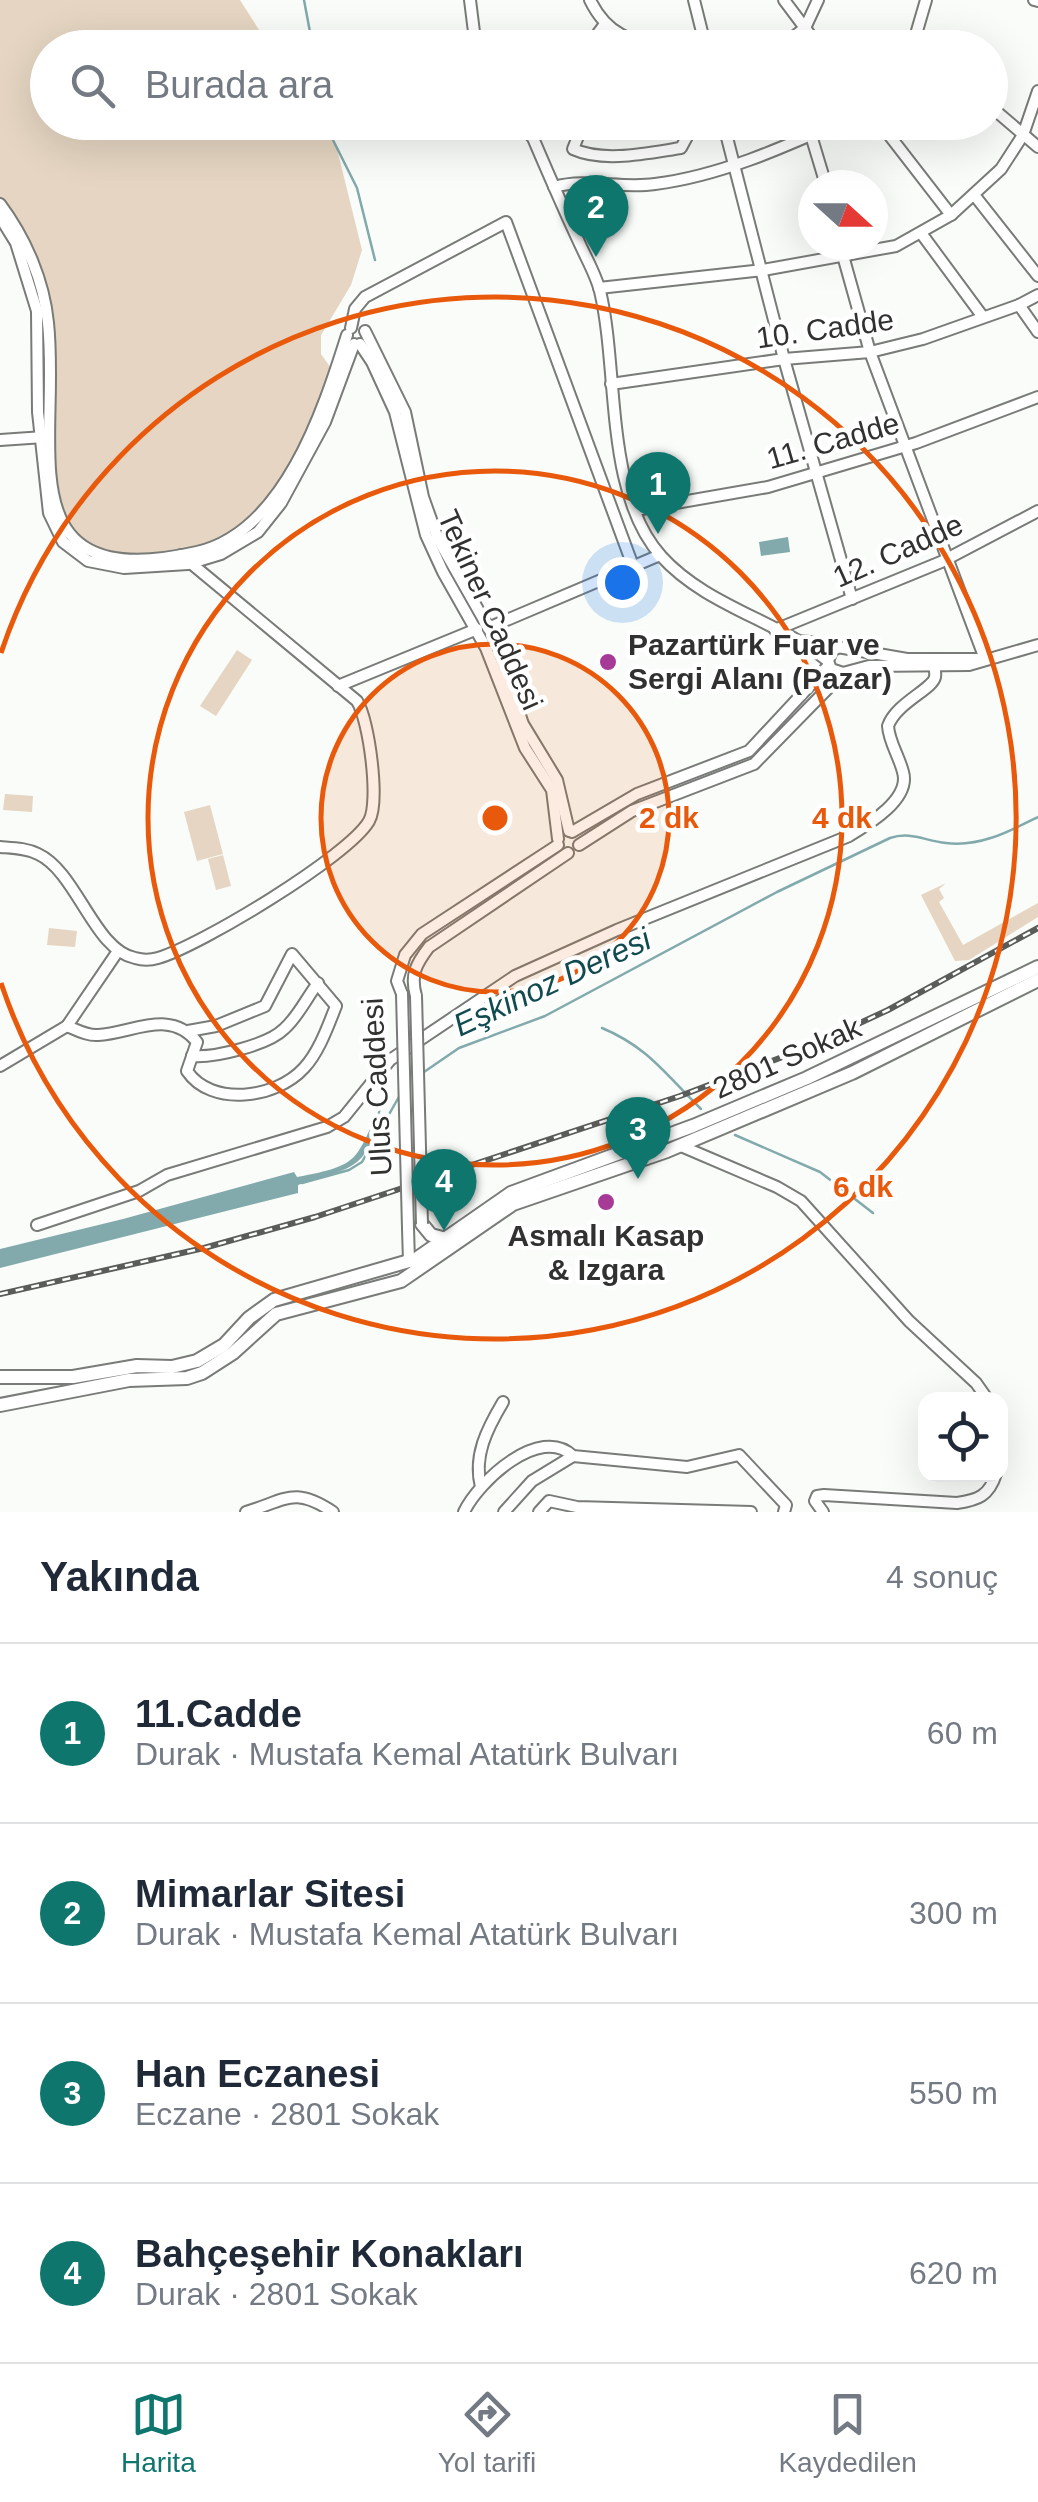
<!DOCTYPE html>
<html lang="tr">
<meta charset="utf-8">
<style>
:root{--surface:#fff;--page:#f6f6f7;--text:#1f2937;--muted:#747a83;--line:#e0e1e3;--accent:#0f766e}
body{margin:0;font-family:Helvetica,sans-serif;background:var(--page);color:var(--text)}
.controls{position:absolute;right:30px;bottom:30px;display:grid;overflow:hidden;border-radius:20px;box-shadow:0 10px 40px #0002}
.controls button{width:90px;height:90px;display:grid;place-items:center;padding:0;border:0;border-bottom:2px solid var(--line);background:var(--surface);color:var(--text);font:50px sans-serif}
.compass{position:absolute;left:798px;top:170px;width:90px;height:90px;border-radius:50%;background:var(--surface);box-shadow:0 10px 40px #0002;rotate:111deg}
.you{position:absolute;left:622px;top:582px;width:35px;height:35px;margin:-25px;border:8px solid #fff;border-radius:50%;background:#1a73e8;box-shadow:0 0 0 15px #1a73e833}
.badge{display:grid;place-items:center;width:65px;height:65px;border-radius:50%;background:var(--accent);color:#fff;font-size:32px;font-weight:700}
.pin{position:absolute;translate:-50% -82px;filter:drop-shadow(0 2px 5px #0008)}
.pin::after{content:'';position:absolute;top:52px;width:35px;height:30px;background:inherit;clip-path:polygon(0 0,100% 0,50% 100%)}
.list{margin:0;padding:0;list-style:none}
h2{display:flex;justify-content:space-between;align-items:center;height:130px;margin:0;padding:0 40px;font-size:42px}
h2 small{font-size:32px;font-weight:400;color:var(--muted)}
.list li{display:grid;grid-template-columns:65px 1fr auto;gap:30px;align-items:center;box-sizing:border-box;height:180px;padding:0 40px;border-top:2px solid var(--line)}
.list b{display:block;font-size:38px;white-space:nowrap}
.list p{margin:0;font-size:32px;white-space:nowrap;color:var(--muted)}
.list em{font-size:32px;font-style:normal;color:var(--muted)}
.icon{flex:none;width:55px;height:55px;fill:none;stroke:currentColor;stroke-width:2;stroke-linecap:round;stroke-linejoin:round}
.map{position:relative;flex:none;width:1038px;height:1512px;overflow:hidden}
.search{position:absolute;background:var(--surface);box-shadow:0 10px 40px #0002;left:30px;right:30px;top:30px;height:110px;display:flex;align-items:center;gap:25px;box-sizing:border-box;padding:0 35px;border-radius:55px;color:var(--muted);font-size:38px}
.sheet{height:850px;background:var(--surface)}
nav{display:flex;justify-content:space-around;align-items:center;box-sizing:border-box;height:140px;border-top:2px solid var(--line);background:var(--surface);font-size:28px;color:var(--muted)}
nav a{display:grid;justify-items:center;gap:5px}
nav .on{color:var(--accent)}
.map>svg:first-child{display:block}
.green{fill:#e5d5c2}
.water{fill:#82a9ac}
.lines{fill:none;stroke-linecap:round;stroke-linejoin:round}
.stream{stroke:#82a9ac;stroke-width:2.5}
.minor-casing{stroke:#787b77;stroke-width:14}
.major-casing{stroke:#787b77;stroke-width:16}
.minor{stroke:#fff;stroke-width:10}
.major{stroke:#fff;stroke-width:12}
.rail-casing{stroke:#5a5c59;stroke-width:6}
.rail{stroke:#fff;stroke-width:2.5;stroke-dasharray:8;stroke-linecap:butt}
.minor-bridge-casing{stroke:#787b77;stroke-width:14;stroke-linecap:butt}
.minor-bridge{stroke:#fff;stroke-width:10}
.ring{fill:none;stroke:#e8590c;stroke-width:5}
.poi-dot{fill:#a73997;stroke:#fff;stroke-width:4}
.labels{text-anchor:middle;stroke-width:9;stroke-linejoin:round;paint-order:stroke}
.street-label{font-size:30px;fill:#313230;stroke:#fff}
.poi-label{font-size:30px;font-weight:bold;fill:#313230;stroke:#fff;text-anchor:start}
.water-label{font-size:32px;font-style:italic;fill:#114b50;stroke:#fff}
.centre{fill:#e8590c;stroke:#fff;stroke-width:5}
.ring-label{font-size:30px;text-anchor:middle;font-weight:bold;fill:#e8590c;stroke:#fff;stroke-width:9;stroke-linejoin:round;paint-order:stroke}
</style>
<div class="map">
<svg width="1038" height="1512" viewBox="0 0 1038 1512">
<rect width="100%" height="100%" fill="#f9fcf8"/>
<g class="green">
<polygon points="0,0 240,0 270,47 48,48 48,122 320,123 336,145 362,250 351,285 321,335 321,354 338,378 275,508 244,535 186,570 102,559 78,548 67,530 47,426 45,344 33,273 0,219"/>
<polygon points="237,650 252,660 216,716 200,706"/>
<polygon points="5,794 33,796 32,812 3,810"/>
<polygon points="210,805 223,854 197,861 184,812"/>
<polygon points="223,855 231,886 216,890 208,859"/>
<polygon points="946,883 939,889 944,898 939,902 963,945 1038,903 1038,917 969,960 955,961 921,895"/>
<polygon points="49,928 77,931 75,947 47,945"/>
</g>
<g class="water">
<polygon points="788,537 790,552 761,556 759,542"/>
<path d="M382 1104C368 1170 357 1166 298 1185V1193L0 1268V1249L123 1219 294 1172 297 1177C364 1165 354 1159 382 1104Z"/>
</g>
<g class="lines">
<g class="stream">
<polyline points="304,0 313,48"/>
<polyline points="324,122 357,188 375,260"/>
<path d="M602 1028C648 1047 666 1075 701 1109"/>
<path d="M424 1072 459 1048 545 1016 777 892 890 838C911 831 925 841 946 843 980 847 1008 832 1038 817"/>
<polyline points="735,1135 820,1172 873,1213"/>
<polyline points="302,1183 349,1170 362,1162 400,1095"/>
</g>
<defs>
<g id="minor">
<polyline points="470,0 476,48"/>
<path d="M590 0C607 35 630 41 666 48"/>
<polyline points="694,0 706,48"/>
<polyline points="784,0 820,48"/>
<polyline points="1034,0 1038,1"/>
<polyline points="587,48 605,24"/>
<polyline points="779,48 805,28 818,0"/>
<polyline points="912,48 926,0"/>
<polyline points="990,106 1038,147"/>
<path d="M520 122 533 138C548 173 563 208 579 242 586 258 596 275 600 291 619 370 604 492 661 556 706 606 777 620 828 661"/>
<path d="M600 122 579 134 573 149C604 163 648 153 681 148L695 122"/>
<polyline points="723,122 784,359 852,599"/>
<polyline points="807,122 826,185"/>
<polyline points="879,122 951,215"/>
<path d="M554 187C587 178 622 189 655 184 719 176 782 148 840 122"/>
<polyline points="975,196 1038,276"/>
<path d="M0 204C26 239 44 281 48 323 61 444 2 596 197 552 284 532 323 411 347 335"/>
<polyline points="0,217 16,243 37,311 38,412 49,513 63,542 88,561 124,568 188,564 221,554 258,532 281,503 325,422 354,344"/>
<polyline points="921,233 983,317"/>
<polyline points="840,245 870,352 985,659"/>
<polyline points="599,288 763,270 896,246 951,215 1001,169 1023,135 1038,91"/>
<polyline points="1019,305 1038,332"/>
<polyline points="351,328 355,309 365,297 506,222 633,566"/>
<polyline points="365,331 405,412 423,497 438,539 493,636 523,724 557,780 569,831"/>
<polyline points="360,344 372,362 395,412 426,535 443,572 486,648 525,748 552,790 558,839"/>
<polyline points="611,384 784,359 870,352 923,339 1019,305 1038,295"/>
<polyline points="0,440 44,437"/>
<polyline points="636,510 768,487 916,443 1038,397"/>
<polyline points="488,628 660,555"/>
<polyline points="775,630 941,562 1038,511"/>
<polyline points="803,641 907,659 984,659"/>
<polyline points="839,647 832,651 828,661 831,669 843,673 869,666 969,665 1038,645"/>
<polyline points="338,686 477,629"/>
<polyline points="572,832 637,794 749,751 829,665"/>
<polyline points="579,845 632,811 754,764 843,673"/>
<path d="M0 847C13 848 26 848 38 854 77 872 94 950 135 958 142 960 151 960 158 958 200 946 349 856 369 821 380 802 369 720 357 701L181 555"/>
<path d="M118 951 67 1026C77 1030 88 1036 98 1035 133 1033 170 1008 197 1042L187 1071C211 1107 276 1099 304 1068 319 1052 328 1026 336 1006L292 954 265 1006 216 1026 188 1031"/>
<polyline points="402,994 397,981 405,955 422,934 558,845"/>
<path d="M416 996C410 975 416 964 429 947L568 853"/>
<path d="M192 1056C214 1058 268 1045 284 1029 298 1017 307 997 318 983"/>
<polyline points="0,1066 67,1026"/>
<polyline points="681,1146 777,1187 801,1201 909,1321 976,1383 988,1400"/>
<path d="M37 1225 139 1191 167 1175 327 1127 344 1117 390 1060 515 976 617 930 849 836C869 824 911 799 903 772 899 756 889 742 888 726 896 703 933 689 935 677 936 671 934 665 933 660"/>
<polyline points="408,1228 409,1262"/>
<polyline points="1000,1438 1000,1447"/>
<path d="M481 1487C473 1456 487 1429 503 1402"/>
<path d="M246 1512C286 1500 294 1486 333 1512"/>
<path d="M464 1512C478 1482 540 1424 573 1456L687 1467 739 1455 786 1505 784 1512"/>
<polyline points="504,1512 532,1481 573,1456"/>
<polyline points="539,1512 549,1501 577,1507 751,1512"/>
<path d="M823 1512 815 1501 817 1496 824 1495 957 1503C978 1500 989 1496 996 1474"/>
</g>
<g id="major">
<polyline points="422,1224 431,1235 446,1239"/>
<polyline points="0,1377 73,1377 137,1366 172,1367 197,1361 224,1345 249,1318 274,1300 416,1259 511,1193 693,1126 807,1078 1038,967"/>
<polyline points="0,1405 129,1380 187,1378 202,1373 233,1353 276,1314 401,1281 513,1204 667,1151 852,1073 1038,980"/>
</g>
</defs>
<use href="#minor" class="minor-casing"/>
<use href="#major" class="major-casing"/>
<use href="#minor" class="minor"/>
<use href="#major" class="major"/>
<defs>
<polyline id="rail" points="0,1294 204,1248 315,1217 680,1096 806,1048 888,1010 1038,928"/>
</defs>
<use href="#rail" class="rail-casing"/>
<use href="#rail" class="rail"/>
<defs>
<g id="minor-bridge">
<polyline points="402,994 408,1228"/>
<polyline points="416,996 422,1224"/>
</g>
</defs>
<use href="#minor-bridge" class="minor-bridge-casing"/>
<use href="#minor-bridge" class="minor-bridge"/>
</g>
<circle cx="495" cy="818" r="174" fill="#e8590c" fill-opacity=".12"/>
<g class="ring">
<circle cx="495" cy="818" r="174"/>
<circle cx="495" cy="818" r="347"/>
<path d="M1 653A521 521 0 1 1 1 983"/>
</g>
<g class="poi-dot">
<circle cx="608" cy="662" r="10"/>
<circle cx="606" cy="1202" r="10"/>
</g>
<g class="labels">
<g class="street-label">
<text transform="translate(825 329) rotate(-8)" y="10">10. Cadde</text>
<text transform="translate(833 441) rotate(-16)" y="10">11. Cadde</text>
<text transform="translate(898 551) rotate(-24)" y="10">12. Cadde</text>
<text transform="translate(490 610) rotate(66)" y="10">Tekiner Caddesi</text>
<text transform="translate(787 1058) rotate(-24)" y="10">2801 Sokak</text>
<text transform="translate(377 1087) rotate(-93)" y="10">Ulus Caddesi</text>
</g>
<g class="poi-label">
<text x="628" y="655">Pazartürk Fuar ve<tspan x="628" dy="34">Sergi Alanı (Pazar)</tspan></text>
<text x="606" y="1246" text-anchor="middle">Asmalı Kasap<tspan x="606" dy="34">&amp; Izgara</tspan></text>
</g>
<g class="water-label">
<text transform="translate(552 982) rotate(-25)" y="11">Eşkinoz Deresi</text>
</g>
</g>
<circle cx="495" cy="818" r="15" class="centre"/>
<g class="ring-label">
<text x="669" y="828">2 dk</text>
<text x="842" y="828">4 dk</text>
<text x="863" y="1197">6 dk</text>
</g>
</svg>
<div class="controls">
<button><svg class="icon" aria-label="locate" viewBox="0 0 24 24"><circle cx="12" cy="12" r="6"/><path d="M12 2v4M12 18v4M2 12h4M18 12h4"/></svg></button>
</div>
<svg class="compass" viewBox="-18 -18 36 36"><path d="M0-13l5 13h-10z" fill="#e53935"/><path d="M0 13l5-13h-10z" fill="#747a83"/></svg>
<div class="you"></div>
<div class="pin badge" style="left:658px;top:534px">1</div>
<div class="pin badge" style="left:596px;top:257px">2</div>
<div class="pin badge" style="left:638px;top:1179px">3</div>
<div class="pin badge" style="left:444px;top:1231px">4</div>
<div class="search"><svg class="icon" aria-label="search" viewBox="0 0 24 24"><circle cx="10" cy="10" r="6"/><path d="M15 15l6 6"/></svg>Burada ara</div>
</div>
<section class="sheet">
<h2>Yakında<small>4 sonuç</small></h2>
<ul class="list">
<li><span class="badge">1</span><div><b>11.Cadde</b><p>Durak · Mustafa Kemal Atatürk Bulvarı</p></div><em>60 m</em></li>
<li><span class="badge">2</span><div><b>Mimarlar Sitesi</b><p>Durak · Mustafa Kemal Atatürk Bulvarı</p></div><em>300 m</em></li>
<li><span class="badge">3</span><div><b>Han Eczanesi</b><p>Eczane · 2801 Sokak</p></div><em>550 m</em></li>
<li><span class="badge">4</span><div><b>Bahçeşehir Konakları</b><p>Durak · 2801 Sokak</p></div><em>620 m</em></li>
</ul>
</section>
<nav>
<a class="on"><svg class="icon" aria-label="map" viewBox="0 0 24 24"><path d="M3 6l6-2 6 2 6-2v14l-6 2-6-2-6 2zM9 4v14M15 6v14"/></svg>Harita</a>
<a><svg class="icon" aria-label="directions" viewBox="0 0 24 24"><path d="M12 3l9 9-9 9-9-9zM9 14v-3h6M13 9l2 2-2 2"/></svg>Yol tarifi</a>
<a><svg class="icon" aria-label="saved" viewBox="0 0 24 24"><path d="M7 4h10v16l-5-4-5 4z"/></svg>Kaydedilen</a>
</nav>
